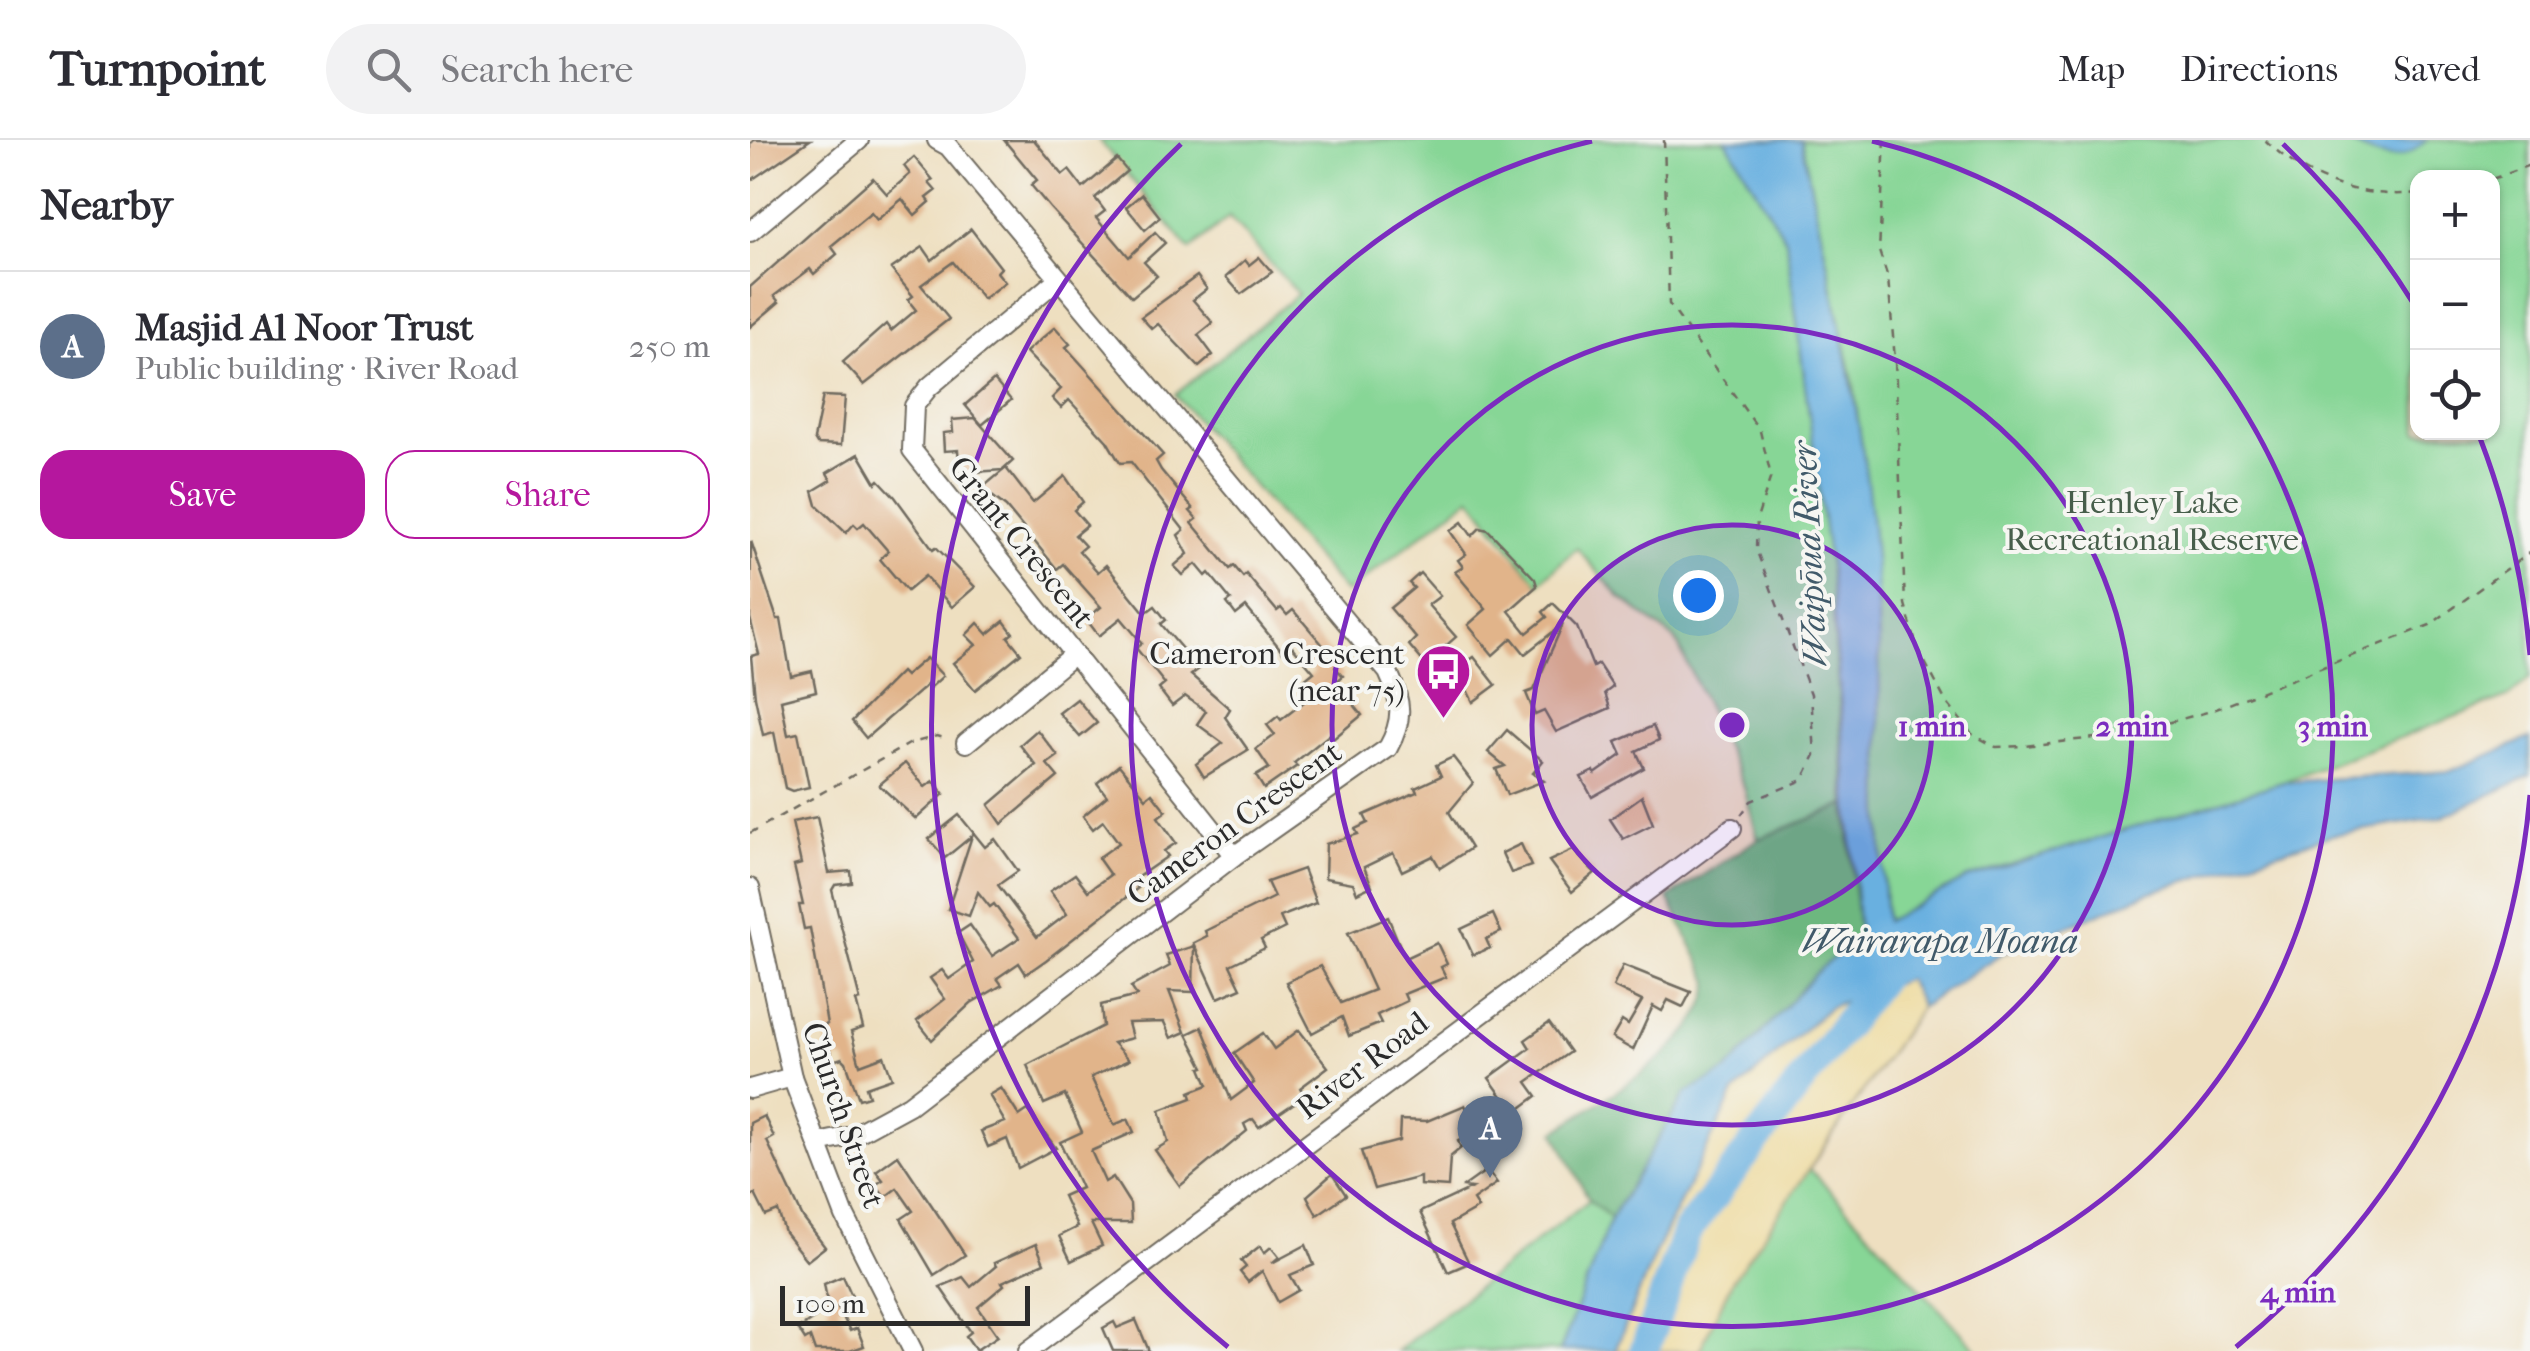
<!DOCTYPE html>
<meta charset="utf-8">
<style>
:root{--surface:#fff;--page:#f2f2f3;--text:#2b2b33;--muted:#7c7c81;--line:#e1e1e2;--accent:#b5179e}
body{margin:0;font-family:"IM FELL French Canon",serif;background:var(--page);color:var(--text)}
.controls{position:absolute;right:30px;top:30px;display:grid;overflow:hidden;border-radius:20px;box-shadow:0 2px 8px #0004}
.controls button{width:90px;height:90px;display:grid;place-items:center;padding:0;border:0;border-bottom:2px solid var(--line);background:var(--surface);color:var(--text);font:50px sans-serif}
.scale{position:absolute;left:30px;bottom:25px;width:250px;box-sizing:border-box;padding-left:10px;border:5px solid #2b2b2b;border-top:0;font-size:28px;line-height:35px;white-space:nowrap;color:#2b2b2b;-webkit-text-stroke:8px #f6f6f2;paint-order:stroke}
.you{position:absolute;left:948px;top:455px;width:35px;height:35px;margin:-25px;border:8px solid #fff;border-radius:50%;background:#1a73e8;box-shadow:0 0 0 15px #1a73e833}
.badge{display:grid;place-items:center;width:65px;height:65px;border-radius:50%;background:var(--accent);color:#fff;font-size:32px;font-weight:700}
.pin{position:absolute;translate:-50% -82px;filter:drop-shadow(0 2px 5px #0008)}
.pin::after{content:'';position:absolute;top:52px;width:35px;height:30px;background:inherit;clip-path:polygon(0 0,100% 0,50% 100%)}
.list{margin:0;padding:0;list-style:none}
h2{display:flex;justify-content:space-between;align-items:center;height:130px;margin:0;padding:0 40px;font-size:42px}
h2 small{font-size:32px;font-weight:400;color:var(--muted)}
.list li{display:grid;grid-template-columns:65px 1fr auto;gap:30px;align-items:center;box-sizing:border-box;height:150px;padding:0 40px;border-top:2px solid var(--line)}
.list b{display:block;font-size:38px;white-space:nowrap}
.list p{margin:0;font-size:32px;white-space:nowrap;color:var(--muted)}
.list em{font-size:32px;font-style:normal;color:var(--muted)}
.actions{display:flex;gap:20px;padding:30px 40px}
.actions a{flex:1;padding:22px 0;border:2px solid var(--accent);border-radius:30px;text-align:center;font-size:35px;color:var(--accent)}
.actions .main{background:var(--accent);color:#fff}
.icon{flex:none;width:55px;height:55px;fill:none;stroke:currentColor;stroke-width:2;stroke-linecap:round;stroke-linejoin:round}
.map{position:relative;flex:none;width:1780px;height:1211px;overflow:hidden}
header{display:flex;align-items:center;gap:60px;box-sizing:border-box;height:140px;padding:0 50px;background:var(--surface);border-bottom:2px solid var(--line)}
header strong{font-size:48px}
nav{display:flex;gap:55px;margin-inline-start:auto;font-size:35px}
.search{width:700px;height:90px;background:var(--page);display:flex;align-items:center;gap:25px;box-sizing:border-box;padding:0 35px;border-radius:55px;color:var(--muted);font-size:38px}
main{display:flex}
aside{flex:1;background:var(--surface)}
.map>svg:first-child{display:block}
.green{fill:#87d696;stroke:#598060;stroke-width:2.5;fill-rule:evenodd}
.forest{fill:#6db77f;stroke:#4c7155;stroke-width:2.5}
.sand{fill:#eeda9e;stroke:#8c8264;stroke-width:2.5}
.water{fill:#69b0e0;stroke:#4a6e86;stroke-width:2.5}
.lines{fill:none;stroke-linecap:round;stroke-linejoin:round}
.river{stroke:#69b0e0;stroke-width:30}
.building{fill:#e1b48a}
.minor-casing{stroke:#6f6a5f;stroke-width:22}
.path{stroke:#6f6a5f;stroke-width:2.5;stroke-dasharray:8 8;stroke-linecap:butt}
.minor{stroke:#fff;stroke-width:18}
.ring{fill:none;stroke:#7b2cbf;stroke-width:5}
.labels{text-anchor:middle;stroke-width:8;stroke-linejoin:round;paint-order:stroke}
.park-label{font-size:32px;fill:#475e4b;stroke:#f6f6f2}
.street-label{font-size:32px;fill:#2b2b2b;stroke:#f6f6f2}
.poi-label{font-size:32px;fill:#2b2b2b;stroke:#f6f6f2;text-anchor:end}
.water-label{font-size:35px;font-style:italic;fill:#415a6a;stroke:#f6f6f2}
.centre{fill:#7b2cbf;stroke:#f6f6f2;stroke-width:5}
.ring-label{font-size:30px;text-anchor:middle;font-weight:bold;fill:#7b2cbf;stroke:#f6f6f2;stroke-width:8;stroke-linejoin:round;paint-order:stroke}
</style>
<header>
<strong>Turnpoint</strong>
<div class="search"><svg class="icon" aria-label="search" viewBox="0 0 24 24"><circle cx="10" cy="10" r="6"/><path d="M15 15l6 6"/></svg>Search here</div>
<nav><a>Map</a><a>Directions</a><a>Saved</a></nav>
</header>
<main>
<aside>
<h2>Nearby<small></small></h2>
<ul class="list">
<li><span class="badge" style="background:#5c6f8a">A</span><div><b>Masjid Al Noor Trust</b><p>Public building · River Road</p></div><em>250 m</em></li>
</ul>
<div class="actions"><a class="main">Save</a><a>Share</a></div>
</aside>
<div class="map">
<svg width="1780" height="1211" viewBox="0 0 1780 1211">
<rect width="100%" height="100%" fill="#f6f6f2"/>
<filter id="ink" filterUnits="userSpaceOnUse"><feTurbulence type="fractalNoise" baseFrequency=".01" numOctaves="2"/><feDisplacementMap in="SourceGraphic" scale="20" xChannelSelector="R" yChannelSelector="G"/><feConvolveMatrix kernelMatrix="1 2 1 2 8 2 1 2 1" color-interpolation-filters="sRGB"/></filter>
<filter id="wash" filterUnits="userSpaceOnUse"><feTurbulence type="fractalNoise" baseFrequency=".0048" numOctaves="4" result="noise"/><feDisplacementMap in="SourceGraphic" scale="40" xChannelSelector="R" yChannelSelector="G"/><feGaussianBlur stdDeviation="2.25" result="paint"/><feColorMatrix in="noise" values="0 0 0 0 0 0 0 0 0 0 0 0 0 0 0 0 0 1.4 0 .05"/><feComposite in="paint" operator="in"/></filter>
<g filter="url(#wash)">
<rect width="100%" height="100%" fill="#eedfc0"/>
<g class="green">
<polygon points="349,0 976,0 1036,100 1081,440 1096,665 1008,699 994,647 926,500 869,456 827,408 788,444 721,357 596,453 425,255 548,154 479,77 440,110"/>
<path d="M1051 0H1780V538L1760 556 1533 642 1218 738 1136 781 1128 641 1125 419 1104 246ZM1668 38H1742V292H1668Z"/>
<polygon points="1059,1028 1228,1211 949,1211 982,1141"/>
<polygon points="839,1060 861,1078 810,1211 647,1211"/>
</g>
<path class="forest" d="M1096 665 1109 796 1067 832 977 931 936 954 861 1078 839 1060 805 992C854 957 954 906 960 842L918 758 1008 699Z"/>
<polygon class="sand" points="1158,839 1171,867 982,1141 949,1211 865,1211 906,1111 984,953 1079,867"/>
<g class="water">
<path d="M976 0H1051C1080 139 1114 276 1125 417 1134 538 1126 660 1136 781L1218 738 1533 642 1701 631 1780 598V636L1692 677 1582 695 1398 753 1252 813 1171 867 1157 839 1079 867 984 953 906 1111 865 1211H810L861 1078 936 953 977 931 1067 832 1109 796 1081 440 1036 100Z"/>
<path d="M1593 0H1676C1648 29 1625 16 1593 0Z"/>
</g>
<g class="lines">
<polyline class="river" points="894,1211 937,1091 1136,831 1145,827"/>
</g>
<g id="blocks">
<g class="building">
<polygon points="4,0 60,0 0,41 0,4"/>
<polygon points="254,0 284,0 313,35 319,30 333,48 367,19 377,31 345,58 355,71 346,78 379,117 405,92 415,103 394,122 407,136 382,157 300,68 281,45 287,40"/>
<polygon points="164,17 183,40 179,43 186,51 177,58 180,62 165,75 152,59 127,80 121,73 81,106 87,114 64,134 60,129 24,156 29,162 0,187 0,147 123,38 137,54 160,34 154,26"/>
<polygon points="392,54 410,77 395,90 376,67"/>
<polygon points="221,89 251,128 247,132 255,142 233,159 203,122 171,145 199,179 114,245 93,222 136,184 141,191 166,170 158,160 163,156 141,129 173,107 182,120"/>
<polygon points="509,117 522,132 491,154 476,137 495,120 499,125"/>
<polygon points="447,136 457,149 443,160 463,183 448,195 463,215 449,227 408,184 402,189 391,177"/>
<polygon points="305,187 320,204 316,207 413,315 406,321 411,330 443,369 440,371 447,379 442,383 480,429 484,426 493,437 496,434 527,471 531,468 537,475 543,470 589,524 585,527 593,536 586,542 612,575 583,599 579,595 544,623 547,626 514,649 506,636 519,628 506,609 525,595 517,585 528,576 531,580 564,554 553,541 564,532 542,506 533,512 496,467 486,475 477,463 481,460 459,433 456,436 446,424 433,435 424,426 438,414 428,395 434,390 381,322 370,323 357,301 319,260 311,268 302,258 311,249 276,212"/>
<polygon points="244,240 261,260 232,285 215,265"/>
<polygon points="73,256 95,257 91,305 67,304 64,299"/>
<polygon points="225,278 263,321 253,330 210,333 208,310 194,311 193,293 203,292 202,280"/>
<polygon points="109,314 126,343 129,340 145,357 183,409 186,407 225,447 202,467 175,436 157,451 130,419 138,411 114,383 108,388 104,384 96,393 67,365 63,351 81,340 77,333"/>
<polygon points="256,328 283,363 315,336 333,362 324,370 337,385 325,395 335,406 329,411 348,432 356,425 395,473 405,466 416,480 411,484 449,529 441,535 480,569 475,577 498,610 454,637 446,624 473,603 447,584 456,571 435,556 422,566 409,549 415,544 386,508 392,503 371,478 349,496 336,479 351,467 313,424 307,429 256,367 232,348"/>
<polygon points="712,382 722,396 730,388 738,390 785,439 787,446 759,471 777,493 797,477 793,472 803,463 827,487 843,527 848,524 863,547 855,553 860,568 806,592 794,571 785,575 776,553 784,550 813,484 775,514 762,498 743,515 718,485 736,469 705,432 713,427 708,420 716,414 700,391"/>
<polygon points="1,401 27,479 31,479 41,536 62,531 66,551 31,560 38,595 48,593 59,647 42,651 35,648 24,592 13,595 5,557 1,516 9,514 0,478"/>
<polygon points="670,433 690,456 678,465 706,497 675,524 659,505 666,498 640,468 664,448 659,443"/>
<polygon points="254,481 263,493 258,497 271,513 225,550 203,523 226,505 216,495 228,483 238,494"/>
<polygon points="724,517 746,545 723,562 707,529"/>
<polygon points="176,518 193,536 181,547 178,544 116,598 102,581 151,532 155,536"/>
<polygon points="327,559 347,583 330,597 309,573"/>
<polygon points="903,586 909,600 886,611 894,628 842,657 831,637 844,631 845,634 872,615 866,602"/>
<polygon points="287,590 308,616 297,624 308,637 252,684 239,665 286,625 270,605"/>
<polygon points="757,590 793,621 783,633 794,641 757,655 746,629 755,626 738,612"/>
<polygon points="703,617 723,643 699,672 721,708 690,728 683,716 652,731 643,713 614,727 622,746 607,753 603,743 575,738 576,704 608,694 605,689 618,683 614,675 667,652 665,648 691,636 686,625"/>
<polygon points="155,623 175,647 183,641 194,654 166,679 129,645"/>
<polygon points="369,625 396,658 402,653 416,671 408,677 426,703 414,711 418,716 382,741 388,748 296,820 276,834 269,823 247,838 252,845 221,863 182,900 167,881 195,859 180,838 192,830 199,839 223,822 208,793 220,785 242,816 269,798 244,764 240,767 228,752 219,776 198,769 222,696 195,718 179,699 209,675 235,707 245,699 268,731 248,745 287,797 317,774 300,751 325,734 338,751 360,735 348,718 369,703 353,681 343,689 333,676 357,656 347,643"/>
<polygon points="892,656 903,684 873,699 860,679"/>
<polygon points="67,677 79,733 101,731 102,743 85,745 82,750 110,860 106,861 113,888 101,892 110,925 134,916 142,938 116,947 119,956 109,959 96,922 92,918 83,921 73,885 77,884 60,788 54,789 49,765 53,765 44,726 51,724 42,682"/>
<polygon points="771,704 781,726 761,733 752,713"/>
<polygon points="823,710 845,733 822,752 799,721"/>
<polygon points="553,729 566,763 530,777 535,788 511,800 515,808 480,825 491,848 468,858 443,803 457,796 455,791 524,757 517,742"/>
<polygon points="743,774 751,792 736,799 740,808 723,815 711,789"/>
<polygon points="638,777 655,818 687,803 697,824 691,827 696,837 654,854 657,861 627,875 631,883 599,896 592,877 562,893 536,842 570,826 591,863 624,850 598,793"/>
<polygon points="444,806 443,852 419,851 435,892 421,898 414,882 378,883 382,898 363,903 379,920 341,937 364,985 378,979 384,992 341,1011 355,1042 363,1037 380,1064 381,1083 341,1083 352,1106 321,1121 309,1096 327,1087 313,1056 331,1048 310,1002 332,992 315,955 294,964 277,925 353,886 351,865 387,856 381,847 420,826 416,815"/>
<polygon points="873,825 941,852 933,867 918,860 912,871 903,866 883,910 862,898 872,881 878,885 892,861 863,847"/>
<polygon points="799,883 820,912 777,942 787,956 764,973 739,938 780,908 775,900"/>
<polygon points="452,887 481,960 504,943 484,913 513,893 524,909 549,890 578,927 550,948 556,955 509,987 503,979 494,984 497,991 430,1046 405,1010 418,1002 410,970 442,958 440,952 458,945 451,928 454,927 437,894"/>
<polygon points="251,948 269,976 278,970 306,1008 268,1028 257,999 238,1007 231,991 255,982 239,955"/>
<polygon points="715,965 728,991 708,1001 711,1008 700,1017 698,1047 670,1045 670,1037 624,1049 611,1011 649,1001 650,980 677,981"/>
<polygon points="14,976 24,997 17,1001 53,1078 75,1107 57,1121 35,1093 28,1071 16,1076 5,1054 0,1057 0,983"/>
<polygon points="148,1015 215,1115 184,1135 151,1079 163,1071 147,1048 135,1057 125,1045 133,1040 126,1031"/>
<polygon points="737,1030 747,1043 723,1060 728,1068 700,1084 719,1123 698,1132 670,1072 722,1048 713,1047"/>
<polygon points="582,1034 596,1055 567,1075 557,1056"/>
<polygon points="286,1104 294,1123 252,1142 254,1145 228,1167 248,1196 226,1210 216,1196 221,1192 190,1147 213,1137 221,1147 246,1126 244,1123"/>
<polygon points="556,1105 564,1125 540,1135 549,1150 528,1162 512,1131 498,1142 490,1132 496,1127 491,1121 510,1106 514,1113 521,1107 529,1117 522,1123"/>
<polygon points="93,1136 102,1156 88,1167 100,1191 107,1188 114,1206 100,1211 65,1211 60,1197 55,1200 48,1189 79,1169 74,1144"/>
<polygon points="386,1180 399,1211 363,1211 353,1188 364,1182 367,1188"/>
</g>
</g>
</g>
<g filter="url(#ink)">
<use href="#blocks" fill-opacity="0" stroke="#6f6a5f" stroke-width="2.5"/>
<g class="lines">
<defs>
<g id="minor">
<polyline points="0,92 109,0"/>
<polyline points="308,139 179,247 164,266 162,310 484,716"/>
<polyline points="216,603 324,514"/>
<polyline points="0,748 42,937 95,1076 163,1211"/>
<polyline points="0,949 42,937"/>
<path d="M68 1003 102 996 159 965 484 716 638 608C654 579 652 562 638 532L198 6 187 0"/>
<polyline points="278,1211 982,688"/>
</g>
</defs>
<use href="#minor" class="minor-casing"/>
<g class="path">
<polyline points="914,0 919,164 1010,291 1021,336 1007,379 1006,409 1061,554 1065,615 1053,640 1001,661 991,675"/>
<polyline points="1135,0 1129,111 1138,138 1145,220 1155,464 1167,507 1196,562 1222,594 1246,607 1274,606 1372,595 1461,571 1680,485 1780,412"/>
<path d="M1515 0C1557 41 1610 59 1668 53"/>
<polyline points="1742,39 1780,25"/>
<polyline points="0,693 159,604 187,596 198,599"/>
</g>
<use href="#minor" class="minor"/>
</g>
</g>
<circle cx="982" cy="585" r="200" fill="#7b2cbf" fill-opacity=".12"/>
<g class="ring">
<circle cx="982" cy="585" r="200"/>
<circle cx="982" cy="585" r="400"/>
<path d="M1122 1A601 601 0 1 1 842 1"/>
<path d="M1780 655A801 801 0 0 1 1486 1207M478 1207A801 801 0 0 1 431 4M1533 4A801 801 0 0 1 1665 166M1730 298A801 801 0 0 1 1780 515"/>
</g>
<defs>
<symbol id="bus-pin" viewBox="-11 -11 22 30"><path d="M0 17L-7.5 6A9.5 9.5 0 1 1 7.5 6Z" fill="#b5179e" stroke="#f6f6f2"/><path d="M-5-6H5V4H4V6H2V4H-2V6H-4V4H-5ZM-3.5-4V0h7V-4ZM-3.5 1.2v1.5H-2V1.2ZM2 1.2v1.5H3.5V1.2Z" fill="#fff"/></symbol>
</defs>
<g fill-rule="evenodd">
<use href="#bus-pin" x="662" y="500" width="63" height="86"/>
</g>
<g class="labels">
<g class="park-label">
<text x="1402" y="373">Henley Lake<tspan x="1402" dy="37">Recreational Reserve</tspan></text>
</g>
<g class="street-label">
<text transform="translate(272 402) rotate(51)" y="11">Grant Crescent</text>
<text transform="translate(484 683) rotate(-36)" y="11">Cameron Crescent</text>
<text transform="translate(612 925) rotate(-37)" y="11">River Road</text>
<text transform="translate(94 975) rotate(71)" y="11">Church Street</text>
</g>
<g class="poi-label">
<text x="655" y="524">Cameron Crescent<tspan x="655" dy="37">(near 75)</tspan></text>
</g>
<g class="water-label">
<text transform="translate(1059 414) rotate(-93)" y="12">Waipōua River</text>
<text x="1190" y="813">Wairarapa Moana</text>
</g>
</g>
<circle cx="982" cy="585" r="15" class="centre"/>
<g class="ring-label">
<text x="1182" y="596">1 min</text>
<text x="1382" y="596">2 min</text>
<text x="1583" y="596">3 min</text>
<text x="1548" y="1162">4 min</text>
</g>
</svg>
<div class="controls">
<button>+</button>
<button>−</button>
<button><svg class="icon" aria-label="locate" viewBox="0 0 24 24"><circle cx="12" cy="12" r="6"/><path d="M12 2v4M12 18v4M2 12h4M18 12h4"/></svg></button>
</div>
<div class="scale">100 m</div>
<div class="you"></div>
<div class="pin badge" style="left:740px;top:1038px;background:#5c6f8a">A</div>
</div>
</main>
